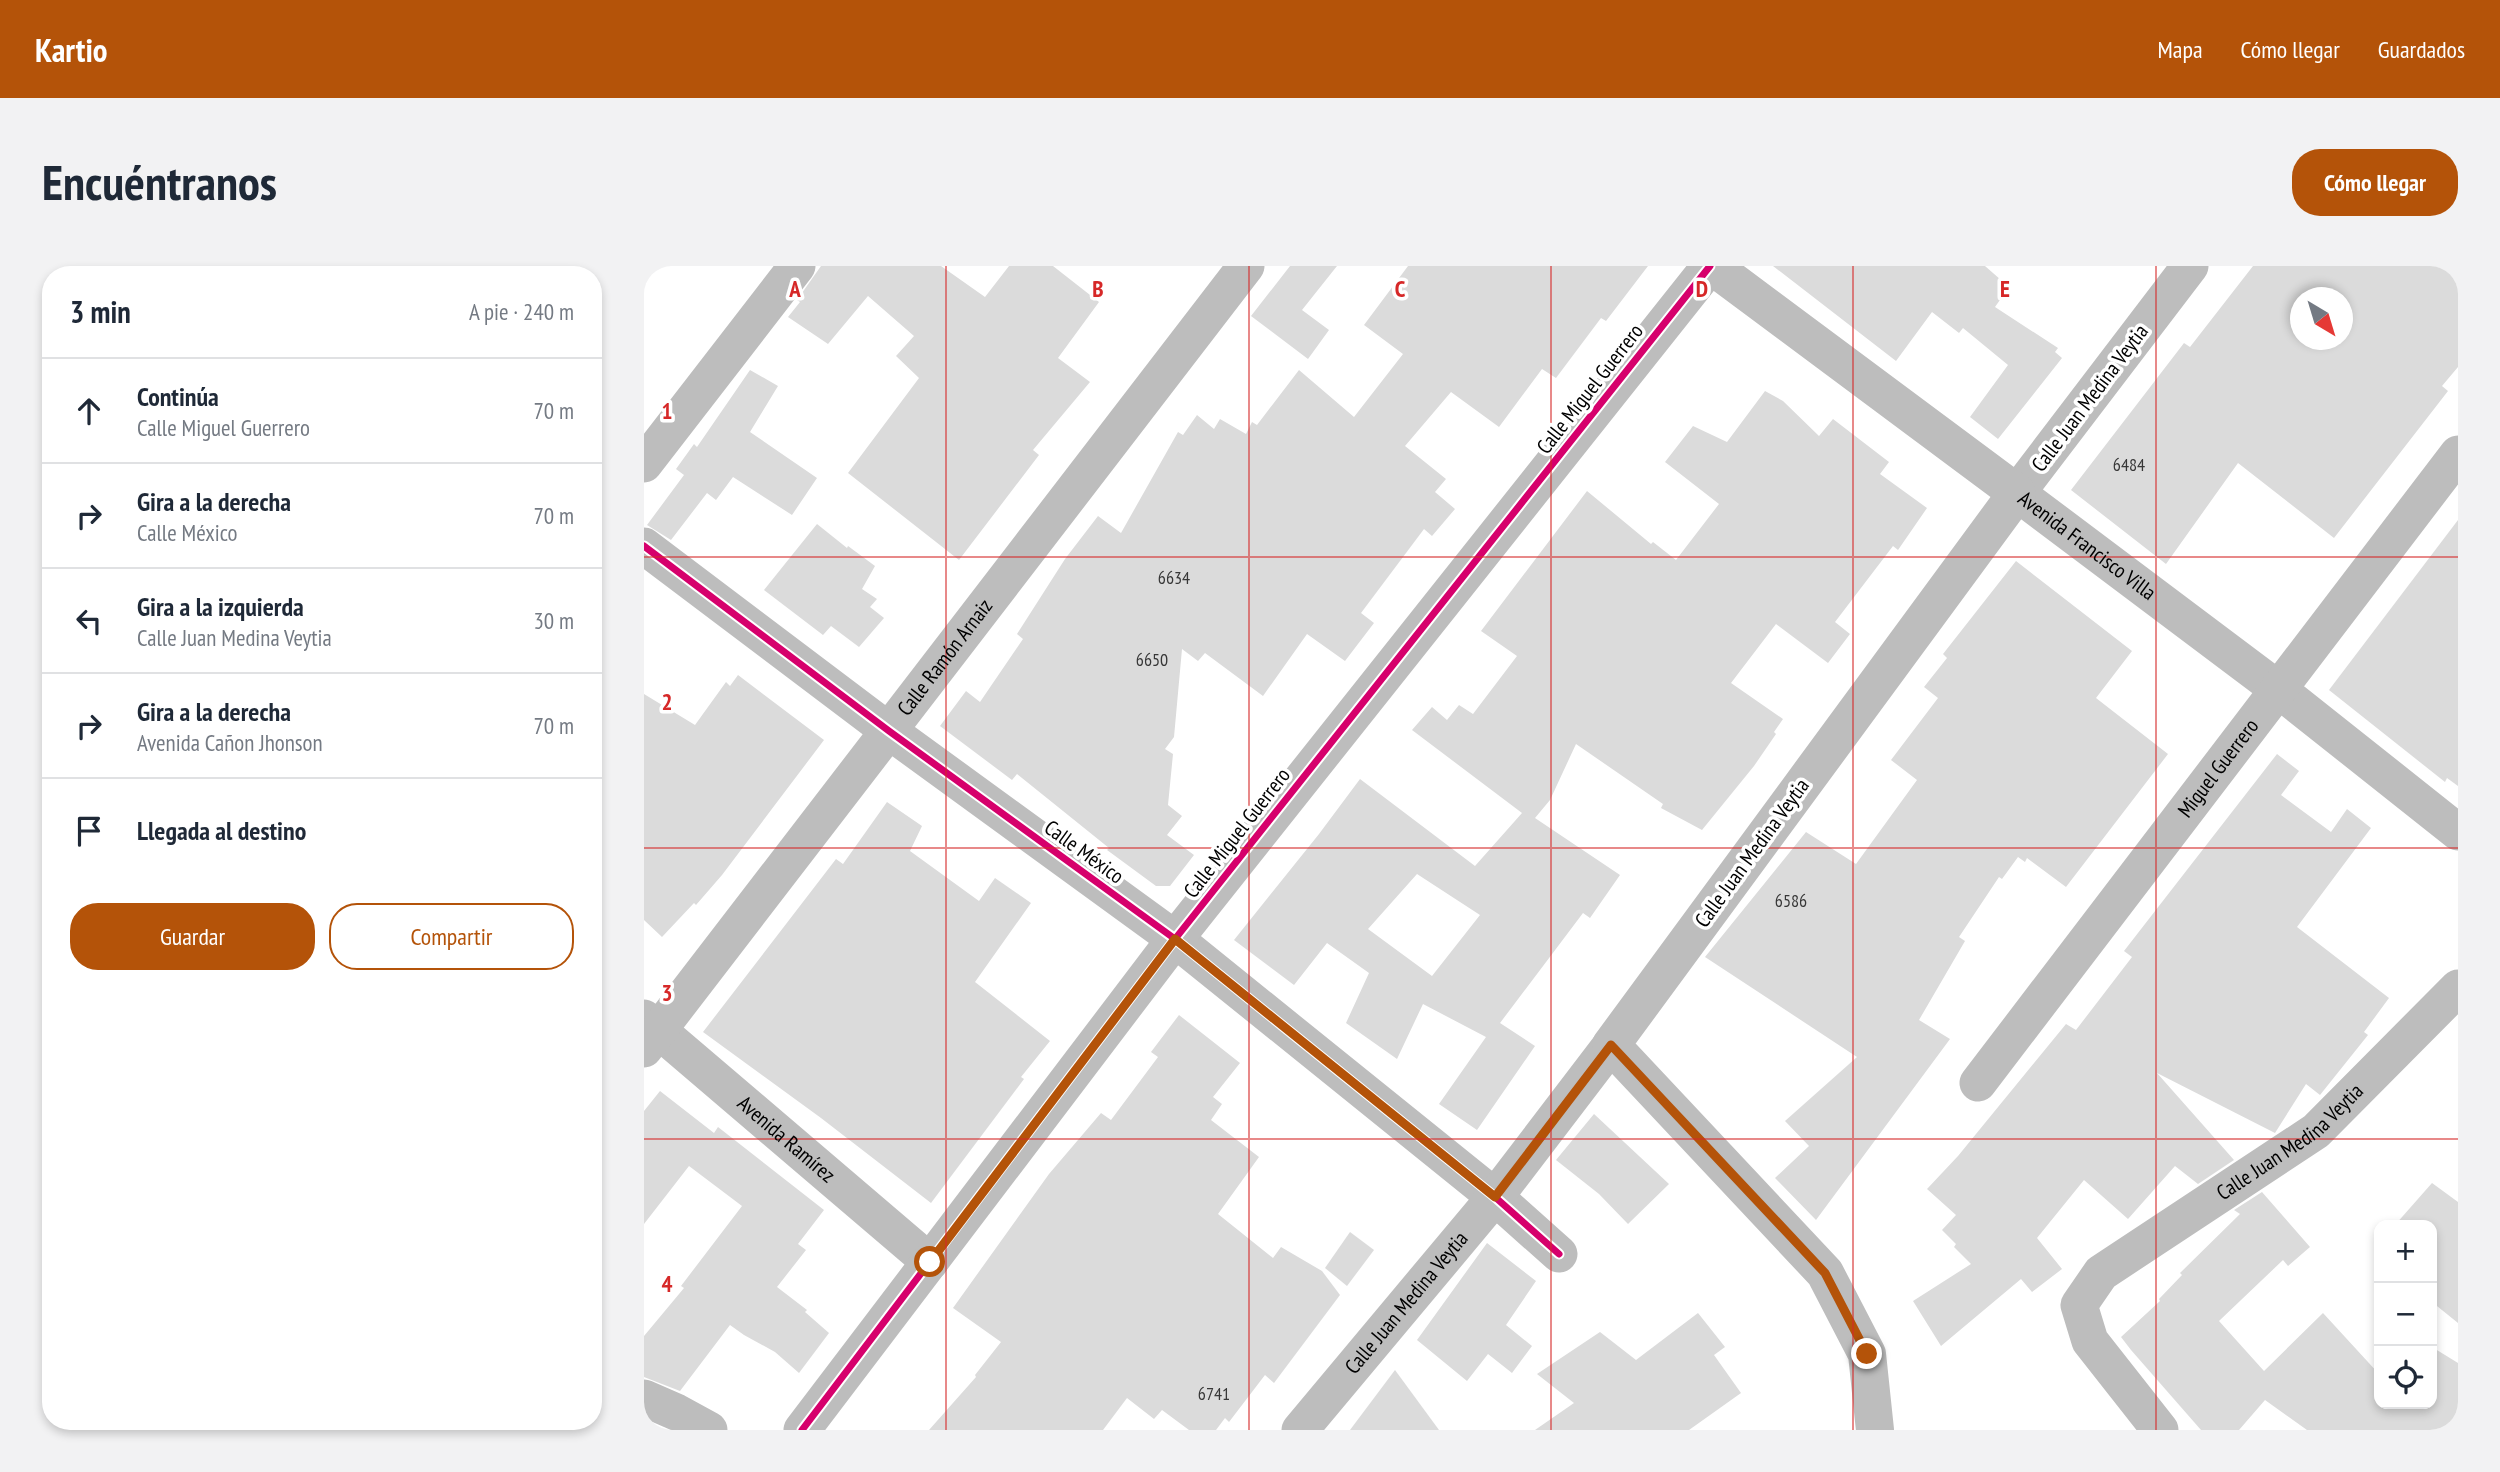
<!DOCTYPE html>
<html lang="es">
<meta charset="utf-8">
<style>
:root{--surface:#fff;--page:#f2f2f3;--text:#1f2937;--muted:#747a83;--line:#e0e1e3;--accent:#b45309}
body{margin:0;font-family:"PT Sans Narrow",sans-serif;background:var(--page);color:var(--text)}
.controls{position:absolute;right:21px;bottom:21px;display:grid;overflow:hidden;border-radius:14px;box-shadow:0 4px 10px #0003}
.controls button{width:63px;height:63px;display:grid;place-items:center;padding:0;border:0;border-bottom:2px solid var(--line);background:var(--surface);color:var(--text);font:35px sans-serif}
.compass{position:absolute;left:1646px;top:21px;width:63px;height:63px;border-radius:50%;background:var(--surface);box-shadow:0 4px 10px #0003;rotate:142deg}
.stop{position:absolute;width:21px;height:21px;margin:-16px;border:5px solid #b45309;border-radius:50%;background:#fff}
.stop.end{background:#b45309;border-color:#fff;box-shadow:0 2px 7px #0008}
.list{margin:0;padding:0;list-style:none}
h2{display:flex;justify-content:space-between;align-items:center;height:91px;margin:0;padding:0 28px;font-size:30px}
h2 small{font-size:23px;font-weight:400;color:var(--muted)}
.list li{display:grid;grid-template-columns:46px 1fr auto;gap:21px;align-items:center;box-sizing:border-box;height:105px;padding:0 28px;border-top:2px solid var(--line)}
.list b{display:block;font-size:26px;white-space:nowrap}
.list p{margin:0;font-size:23px;white-space:nowrap;color:var(--muted)}
.list em{font-size:23px;font-style:normal;color:var(--muted)}
.actions{display:flex;gap:14px;padding:21px 28px}
.actions a{flex:1;padding:16px 0;border:2px solid var(--accent);border-radius:28px;text-align:center;font-size:24px;color:var(--accent)}
.actions .main{background:var(--accent);color:#fff}
.icon{flex:none;width:38px;height:38px;fill:none;stroke:currentColor;stroke-width:2;stroke-linecap:round;stroke-linejoin:round}
.map{position:relative;flex:none;width:1814px;height:1164px;overflow:hidden;border-radius:28px}
header{display:flex;align-items:center;gap:42px;box-sizing:border-box;height:98px;padding:0 35px;background:var(--accent);color:#fff}
header strong{font-size:33px}
nav{display:flex;gap:38px;margin-inline-start:auto;font-size:24px}
.intro{display:flex;align-items:center;justify-content:space-between;box-sizing:border-box;height:168px;padding:0 42px}
h1{margin:0;font-size:49px}
.button{padding:18px 32px;border-radius:28px;background:var(--accent);color:#fff;font-size:24px;font-weight:700}
main{display:flex;gap:42px;padding:0 42px}
aside{flex:1;background:var(--surface);border-radius:28px;box-shadow:0 4px 10px #0003}
.map>svg:first-child{display:block}
.building{fill:#dbdbdb;fill-rule:evenodd}
.lines{fill:none;stroke-linecap:round;stroke-linejoin:round}
.minor{stroke:#bdbdbd;stroke-width:37}
.major{stroke:#bdbdbd;stroke-width:38}
.cycleway-casing{stroke:#fff;stroke-width:11}
.cycleway{stroke:#d6006c;stroke-width:7}
.route{stroke:#b45309;stroke-width:9}
.grid{fill:none;stroke:#d62828;stroke-width:2;stroke-opacity:0.55}
.labels{text-anchor:middle;stroke-width:7;stroke-linejoin:round;paint-order:stroke}
.number-label{font-size:18px;fill:#373737}
.street-label{font-size:21px;fill:#000;stroke:#fff}
.grid-label{font-size:23px;text-anchor:middle;font-weight:bold;fill:#d62828;stroke:#fff;stroke-width:7;stroke-linejoin:round;paint-order:stroke}
</style>
<header>
<strong>Kartio</strong>
<nav><a>Mapa</a><a>Cómo llegar</a><a>Guardados</a></nav>
</header>
<div class="intro"><h1>Encuéntranos</h1><a class="button">Cómo llegar</a></div>
<main>
<aside>
<h2>3 min<small>A pie · 240 m</small></h2>
<ul class="list">
<li><svg class="icon" aria-label="ahead" viewBox="0 0 24 24"><path d="M12 20V5M6 11l6-6 6 6"/></svg><div><b>Continúa</b><p>Calle Miguel Guerrero</p></div><em>70 m</em></li>
<li><svg class="icon" aria-label="right" viewBox="0 0 24 24"><path d="M7 20v-9h11M14 6l5 5-5 5"/></svg><div><b>Gira a la derecha</b><p>Calle México</p></div><em>70 m</em></li>
<li><svg class="icon" aria-label="left" viewBox="0 0 24 24"><path d="M17 20v-9H6M10 6l-5 5 5 5"/></svg><div><b>Gira a la izquierda</b><p>Calle Juan Medina Veytia</p></div><em>30 m</em></li>
<li><svg class="icon" aria-label="right" viewBox="0 0 24 24"><path d="M7 20v-9h11M14 6l5 5-5 5"/></svg><div><b>Gira a la derecha</b><p>Avenida Cañon Jhonson</p></div><em>70 m</em></li>
<li><svg class="icon" aria-label="arrive" viewBox="0 0 24 24"><path d="M6 21V4h12l-3 4 3 4H6"/></svg><div><b>Llegada al destino</b></div></li>
</ul>
<div class="actions"><a class="main">Guardar</a><a>Compartir</a></div>
</aside>
<div class="map">
<svg width="1814" height="1164" viewBox="0 0 1814 1164">
<rect width="100%" height="100%" fill="#fff"/>
<g class="building">
<polygon points="177,0 297,0 341,31 365,0 409,0 455,36 414,92 446,116 389,184 395,189 315,294 204,207 275,112 252,90 270,70 224,30 184,78 144,51 156,36 153,34"/>
<polygon points="646,0 693,0 658,44 685,64 664,93 607,50"/>
<polygon points="764,0 1004,0 962,55 957,52 912,112 898,103 855,161 807,126 761,180 802,213 791,226 811,243 788,270 780,263 717,347 730,357 701,395 663,368 619,430 561,387 554,395 538,383 530,471 521,483 529,488 524,539 538,550 523,569 550,589 526,620 512,620 463,584 465,582 373,508 368,514 296,460 322,425 336,436 379,373 373,368 421,293 454,250 477,267 534,166 539,169 553,149 570,163 576,153 602,168 608,156 613,159 655,104 710,151 759,88 720,59"/>
<polygon points="1129,0 1341,0 1365,21 1351,41 1414,82 1411,86 1418,92 1354,173 1326,151 1364,99 1319,62 1315,67 1288,46 1252,95"/>
<path d="M1609 0H1814V101L1798 120 1804 125 1690 272 1594 197 1522 298 1427 224 1540 77 1546 81ZM1656 32H1698V74H1656Z"/>
<polygon points="106,104 134,120 106,166 173,212 148,249 89,211 72,234 63,227 27,274 3,259 40,209 32,203 50,178 53,181"/>
<path d="M1121 125 1139 135 1175 170 1189 153 1245 196 1236 208 1283 242 1254 284 1249 280 1191 356 1206 368 1184 397 1132 358 1087 417 1139 453 1130 466 1132 468 1110 500 1058 564 1017 542 1019 538 932 478 906 534 891 552 976 609 946 652 939 647 856 757 891 780 833 864 795 838 842 771 779 738 753 793 702 757 725 707 683 677 650 719 590 674 675 568 716 513 831 600 878 547 768 464 788 441 803 454 815 439 829 448 873 390 837 365 943 225 1007 278 1009 276 1032 294 1075 238 1021 196 1049 160 1083 176ZM773 608 836 649 788 710 724 663Z"/>
<polygon points="1814,254 1814,520 1803,512 1801,516 1685,424"/>
<polygon points="173,258 203,282 204,280 231,300 218,323 233,333 226,341 240,352 215,381 187,360 179,369 120,324"/>
<polygon points="1372,295 1488,385 1452,432 1524,488 1422,621 1383,592 1381,596 1374,591 1358,613 1355,611 1315,671 1321,675 1275,754 1306,773 1172,954 1131,912 1165,880 1141,855 1213,791 1061,691 1162,566 1212,598 1273,514 1247,494 1294,432 1280,421 1303,392 1299,388"/>
<polygon points="94,409 180,474 78,609 52,639 50,637 18,671 0,654 0,428 51,459 82,416 86,420"/>
<polygon points="1633,488 1655,505 1637,529 1687,566 1703,543 1727,562 1653,661 1745,732 1720,766 1724,769 1676,829 1662,818 1631,867 1513,807 1590,894 1554,918 1531,900 1484,953 1440,914 1393,972 1418,1003 1388,1026 1377,1013 1297,1080 1269,1035 1327,998 1310,981 1312,978 1298,964 1312,949 1283,923 1314,890 1422,758 1432,764 1488,691 1480,685"/>
<polygon points="243,536 278,560 266,585 335,635 351,612 387,637 331,716 406,775 377,811 380,813 287,937 177,852 59,766 192,593 199,598"/>
<polygon points="535,749 596,797 569,831 578,838 567,854 615,891 574,948 629,992 637,981 678,1005 696,1029 630,1117 621,1109 585,1156 581,1152 572,1164 545,1164 518,1144 510,1153 483,1132 459,1164 285,1164 332,1111 331,1109 357,1076 309,1042 405,908 457,847 467,854 514,791 507,786"/>
<polygon points="16,825 70,867 74,861 180,944 154,978 162,984 133,1021 163,1044 161,1046 185,1067 155,1107 131,1086 100,1069 86,1059 36,1125 0,1111 0,1070 40,1022 37,1020 98,940 45,900 0,958 0,845"/>
<polygon points="950,848 1025,918 984,958 955,928 912,894"/>
<polygon points="1788,917 1814,936 1814,1057 1788,1036 1788,959 1751,959"/>
<polygon points="1618,926 1666,981 1644,1000 1639,994 1575,1055 1620,1105 1679,1047 1735,1108 1735,1138 1788,1138 1788,1081 1814,1097 1814,1164 1663,1164 1621,1134 1595,1164 1557,1164 1487,1084 1477,1071 1516,1035 1515,1033 1538,1009 1536,1007 1596,948 1590,944"/>
<polygon points="706,966 730,984 703,1020 681,1002"/>
<polygon points="843,977 892,1015 862,1059 888,1080 868,1107 844,1088 823,1115 773,1074"/>
<polygon points="1054,1047 1081,1081 1070,1089 1097,1127 1045,1164 891,1164 930,1137 893,1108 956,1066 992,1094"/>
<polygon points="751,1104 795,1164 706,1164"/>
</g>
<g class="lines">
<g class="minor">
<path id="s1" d="M1546 0 1373 227 1635 424 1814 566"/>
<polyline points="0,198 153,0"/>
<polyline points="0,280 245,465 531,673 851,931 915,988"/>
<path id="s2" d="M0 752 286 996"/>
<path id="s3" d="M0 783 602 0"/>
<path id="s4" d="M1334 817 1814 188"/>
<polyline points="0,1132 32,1146 65,1164"/>
<polyline points="158,1164 531,673 1066,0"/>
<path id="s5" d="M656 1164 851 931 967 779"/>
<path id="s6" d="M1516 1164 1446 1075 1435 1039 1457 1007 1672 865 1814 722"/>
</g>
<polyline class="major" points="1068,0 1373,227 967,779 1181,1007 1223,1088 1231,1164"/>
<defs>
<g id="cycleway">
<polyline points="0,280 245,465 531,673 851,931 915,988"/>
<polyline points="158,1164 531,673 1066,0"/>
</g>
</defs>
<use href="#cycleway" class="cycleway-casing"/>
<use href="#cycleway" class="cycleway"/>
</g>
<g class="lines">
<polyline class="route" points="286,996 531,673 851,931 967,779 1181,1007 1223,1088"/>
</g>
<path class="grid" d="M302 0V1164M605 0V1164M907 0V1164M1209 0V1164M1512 0V1164M0 291H1814M0 582H1814M0 873H1814"/>
<g class="labels">
<g class="number-label">
<text x="1485" y="205">6484</text>
<text x="530" y="318">6634</text>
<text x="508" y="400">6650</text>
<text x="1147" y="641">6586</text>
<text x="570" y="1134">6741</text>
</g>
<g class="street-label">
<text transform="translate(946 123) rotate(-52)" y="7">Calle Miguel Guerrero</text>
<text transform="translate(1446 132) rotate(-53)" y="7">Calle Juan Medina Veytia</text>
<text dy="7" stroke="none"><textPath href="#s1" startOffset="373">Avenida Francisco Villa</textPath></text>
<text dy="7" stroke="none"><textPath href="#s3" startOffset="494">Calle Ramón Arnaiz</textPath></text>
<text dy="7" stroke="none"><textPath href="#s4" startOffset="396">Miguel Guerrero</textPath></text>
<text transform="translate(593 567) rotate(-52)" y="7">Calle Miguel Guerrero</text>
<text transform="translate(440 586) rotate(36)" y="7">Calle México</text>
<text transform="translate(1108 587) rotate(-54)" y="7">Calle Juan Medina Veytia</text>
<text dy="7" stroke="none"><textPath href="#s2" startOffset="187">Avenida Ramírez</textPath></text>
<text dy="7" stroke="none"><textPath href="#s6" startOffset="420">Calle Juan Medina Veytia</textPath></text>
<text dy="7" stroke="none"><textPath href="#s5" startOffset="166">Calle Juan Medina Veytia</textPath></text>
</g>
</g>
<g class="grid-label">
<text x="151" y="31">A</text>
<text x="454" y="31">B</text>
<text x="756" y="31">C</text>
<text x="1058" y="31">D</text>
<text x="1361" y="31">E</text>
<text x="23" y="153">1</text>
<text x="23" y="444">2</text>
<text x="23" y="735">3</text>
<text x="23" y="1026">4</text>
</g>
</svg>
<div class="controls">
<button>+</button>
<button>−</button>
<button><svg class="icon" aria-label="locate" viewBox="0 0 24 24"><circle cx="12" cy="12" r="6"/><path d="M12 2v4M12 18v4M2 12h4M18 12h4"/></svg></button>
</div>
<svg class="compass" viewBox="-18 -18 36 36"><path d="M0-13l5 13h-10z" fill="#e53935"/><path d="M0 13l5-13h-10z" fill="#747a83"/></svg>
<div class="stop" style="left:286px;top:996px"></div>
<div class="stop end" style="left:1223px;top:1088px"></div>
</div>
</main>
